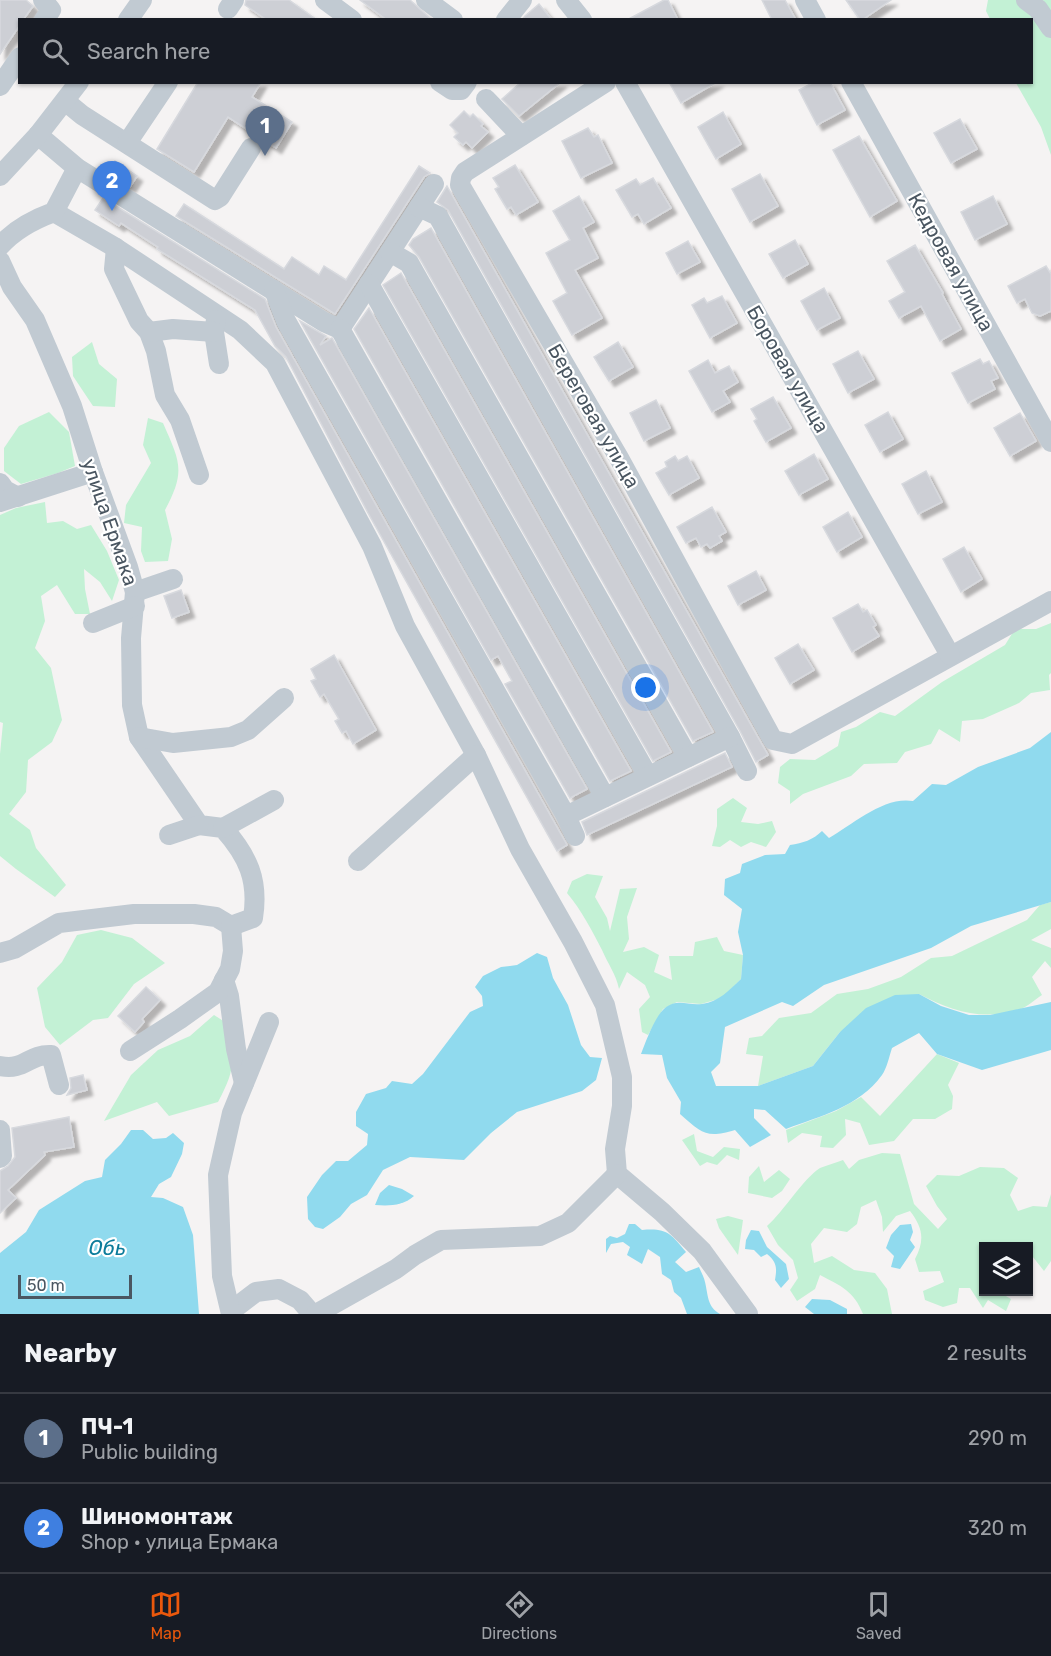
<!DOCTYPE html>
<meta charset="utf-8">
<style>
:root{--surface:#171b24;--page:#20242c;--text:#f1f3f6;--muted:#9ea1a6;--line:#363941;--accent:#ea580c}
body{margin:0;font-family:Rubik,sans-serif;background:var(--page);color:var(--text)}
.controls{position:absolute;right:18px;bottom:18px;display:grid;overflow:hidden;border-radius:0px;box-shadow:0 2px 4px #0004}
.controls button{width:54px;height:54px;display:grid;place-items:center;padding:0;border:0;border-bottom:2px solid var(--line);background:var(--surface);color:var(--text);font:30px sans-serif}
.scale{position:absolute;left:18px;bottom:15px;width:114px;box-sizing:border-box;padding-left:6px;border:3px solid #4a5661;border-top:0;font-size:16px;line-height:21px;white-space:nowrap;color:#4a5661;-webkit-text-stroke:4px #fff;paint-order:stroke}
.you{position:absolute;left:646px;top:688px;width:21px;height:21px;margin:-15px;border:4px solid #fff;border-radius:50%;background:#1a73e8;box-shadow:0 0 0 9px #1a73e833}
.badge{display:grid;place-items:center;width:39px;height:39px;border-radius:50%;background:var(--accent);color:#fff;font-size:20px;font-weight:700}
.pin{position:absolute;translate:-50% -50px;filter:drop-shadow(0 2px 3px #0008)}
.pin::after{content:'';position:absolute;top:32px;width:21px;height:18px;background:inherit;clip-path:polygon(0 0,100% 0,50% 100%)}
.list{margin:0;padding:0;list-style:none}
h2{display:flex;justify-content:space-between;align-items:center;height:78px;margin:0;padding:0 24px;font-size:26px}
h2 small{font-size:20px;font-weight:400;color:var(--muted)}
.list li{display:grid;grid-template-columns:39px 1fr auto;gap:18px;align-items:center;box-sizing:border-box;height:90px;padding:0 24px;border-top:2px solid var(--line)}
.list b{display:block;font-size:22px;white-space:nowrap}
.list p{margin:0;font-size:20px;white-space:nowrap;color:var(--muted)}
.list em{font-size:20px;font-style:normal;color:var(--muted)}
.icon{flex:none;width:33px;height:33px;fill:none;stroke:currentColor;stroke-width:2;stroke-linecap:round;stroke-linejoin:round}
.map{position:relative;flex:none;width:1051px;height:1314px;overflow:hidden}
.search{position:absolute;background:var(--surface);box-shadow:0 2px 4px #0004;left:18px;right:18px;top:18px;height:66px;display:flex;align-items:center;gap:15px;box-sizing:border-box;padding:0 21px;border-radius:0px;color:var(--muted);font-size:22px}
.sheet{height:258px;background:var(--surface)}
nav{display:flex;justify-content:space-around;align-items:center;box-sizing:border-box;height:84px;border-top:2px solid var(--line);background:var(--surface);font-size:16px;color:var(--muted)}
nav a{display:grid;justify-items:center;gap:3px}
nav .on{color:var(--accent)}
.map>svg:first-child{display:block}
.green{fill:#c3f1d5}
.water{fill:#90daee}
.building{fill:#cdcfd5;stroke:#d7d9de;stroke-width:1.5;filter:url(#shadow)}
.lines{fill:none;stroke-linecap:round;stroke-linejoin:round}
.minor{stroke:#c1cad2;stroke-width:20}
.labels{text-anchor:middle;stroke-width:4.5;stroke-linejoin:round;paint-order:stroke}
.street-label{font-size:20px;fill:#4a5661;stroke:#fff}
.water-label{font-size:21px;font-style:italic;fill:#0c7c9b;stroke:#fff}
</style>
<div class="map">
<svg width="1051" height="1314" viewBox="0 0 1051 1314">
<defs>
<filter id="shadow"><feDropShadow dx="5.5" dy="5.5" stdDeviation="1.5" flood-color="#0004"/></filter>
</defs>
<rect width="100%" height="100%" fill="#f5f3f3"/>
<g class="green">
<polygon points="988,0 1026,0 1045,6 1043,0 1051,0 1051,155 1041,127 1016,83 1032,82 1032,20 990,19 986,11"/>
<polygon points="92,342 99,364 117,379 115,407 93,406 73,376 72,357"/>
<polygon points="49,412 69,432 75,466 58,473 21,484 4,471 4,448 19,426"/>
<path d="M148 418 163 423C180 462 186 471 165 510L172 539 168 561 145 562 141 551 142 527 124 523 126 505 151 463 143 445Z"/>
<polygon points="45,502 47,523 63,521 77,529 91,525 107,551 119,580 112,601 100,582 84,569 85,589 90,614 75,614 57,585 41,596 45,621 35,648 51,668 62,720 52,742 28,760 26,792 9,814 30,830 36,848 66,885 55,897 16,869 0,856 0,754 3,723 0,722 0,515 16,508"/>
<polygon points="1051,623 1051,673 1049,675 1050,690 1031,693 1019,703 983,719 962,721 960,742 939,729 931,744 905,752 897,763 864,764 851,776 803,794 790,804 790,791 778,783 780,767 790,759 815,760 838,746 841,732 856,727 880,712 895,716 942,682 1005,645 1015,629 1036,629"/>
<polygon points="733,798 747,808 741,822 758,824 772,821 776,832 766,847 751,842 741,847 730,840 720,847 712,846 717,826 717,809"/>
<path d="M587 874 603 876 595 897 607 918 610 931 620 889 637 888 627 917 629 939 623 952 644 947 659 955 654 972 672 980 669 956H693L695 942 717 937 724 951 743 955 741 979 722 998 701 1004 677 1002 663 1009 648 1035 642 1032 639 1009 650 997 645 985 627 972 619 989C616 974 608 964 602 950 591 929 582 911 567 893L572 881Z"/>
<path d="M1051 902V929L1031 940 1051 948V968L1045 961 1032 977 1042 995C1034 1000 1026 1008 1018 1010 982 1021 951 1011 919 994L840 1032 813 1066 758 1086 763 1056 746 1054 749 1038 762 1036 779 1018 811 1013 837 994 868 989 901 977 931 958 952 956 1027 920 1040 905Z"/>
<polygon points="101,930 132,938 165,963 134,984 108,1018 93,1020 60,1045 45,1027 37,988 62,962 77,935"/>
<path d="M214 1015 225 1022C234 1060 237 1066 218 1102L169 1116 157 1102 104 1121 131 1075 158 1050 190 1036Z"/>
<polygon points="937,1054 959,1063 948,1085 953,1096 952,1109 935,1119 913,1119 894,1141 869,1145 860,1123 845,1119 846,1135 833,1148 820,1147 822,1136 802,1133 788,1143 786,1130 836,1111 861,1097 880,1116"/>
<polygon points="694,1134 697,1151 713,1157 724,1147 740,1149 739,1160 727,1155 717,1165 707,1162 700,1166 682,1140"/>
<path d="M882 1153 900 1154 914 1204 938 1229 947 1219 937 1206 926 1186 937 1175 959 1176 980 1167 1004 1168 1018 1178 1010 1195 1018 1211 1033 1206 1047 1207 1051 1194V1261L1044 1271 1029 1252 1028 1246H984V1292H999L1011 1299 1006 1311 988 1300 983 1308 970 1288H959L957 1303 943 1307 925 1300 923 1291 944 1282 940 1271 919 1272 915 1259C925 1240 923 1228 910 1211L896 1216 883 1232 882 1217 876 1200 861 1207 857 1224 847 1232 824 1228 811 1244 814 1263 832 1256 854 1270 875 1273 887 1289 892 1314H863C854 1291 841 1286 820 1275L815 1289 797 1301 790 1290 798 1278 793 1260 778 1245 767 1226C784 1211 803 1179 820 1168 827 1165 836 1163 843 1160L849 1169 859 1160Z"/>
<polygon points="759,1166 764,1182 779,1170 790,1179 782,1191 772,1198 748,1193 749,1177"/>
<polygon points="728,1216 743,1220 738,1255 719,1228 716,1219"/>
</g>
<g class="water">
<path d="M1051 732V902L971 926 931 948 824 985 793 1006 782 1002 725 1027 720 1063 711 1072 716 1086H758L813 1066 840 1032 866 1008 895 995 919 994 941 1006 969 1015H990L1051 1002V1050L982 1070 937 1054 919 1033 892 1048C889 1057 887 1068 882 1075 859 1107 820 1116 786 1129L765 1110 754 1109V1118L771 1135 750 1147 735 1130C706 1139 702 1133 680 1114L681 1102 667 1078 662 1055 641 1054C646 1041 655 1016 665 1008 678 998 688 1006 702 1004 719 1002 729 990 741 979L743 955 738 932 742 909 724 895 725 879 740 873 742 864 765 855 785 854 790 845C803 843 813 840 822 831L829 838C853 824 884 796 913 801L932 784 946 785 978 767 1030 748Z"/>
<polygon points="537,953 547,957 553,978 568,1005 581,1045 590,1057 602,1058 596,1080 582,1091 517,1112 491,1133 464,1160 410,1157 383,1170 367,1195 351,1204 340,1217 323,1229 315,1227 308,1219 307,1197 322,1175 336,1161 348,1161 367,1145 368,1134 356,1126 356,1112 366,1094 386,1088 392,1081 412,1084 423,1074 470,1012 483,1006 482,996 475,987 483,976 501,967 517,965"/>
<polygon points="131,1130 143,1130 153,1139 166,1138 173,1133 184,1143 182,1154 171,1177 159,1184 151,1197 163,1198 183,1207 193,1235 199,1314 0,1314 0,1253 26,1232 39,1210 85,1181 102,1177 105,1160 121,1144"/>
<path d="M389 1185 402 1189 414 1196C403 1206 389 1206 375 1205L380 1193Z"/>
<path d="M629 1224H635L642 1230C667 1228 670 1233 686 1252L675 1262 686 1272 699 1267C701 1272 704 1277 705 1282 708 1294 707 1307 720 1314H687L681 1298 674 1292 671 1280 662 1274 660 1257 648 1249 642 1264 627 1255 630 1247 623 1242 611 1244 606 1253V1239L610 1236 617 1238 625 1234Z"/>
<polygon points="911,1224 913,1232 910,1240 915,1247 900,1269 891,1267 894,1256 886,1248 891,1235 900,1225"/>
<path d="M751 1230 759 1231 767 1247 786 1264 789 1279 781 1288 775 1280C777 1268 777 1262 767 1254L761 1257 754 1250 745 1249 746 1240Z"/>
<polygon points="812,1299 830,1300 847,1309 847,1314 814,1314 805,1307"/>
</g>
<g class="building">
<polygon points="0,0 26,0 33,6 23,20 20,20 20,25 0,54"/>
<polygon points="246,0 289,0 317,20 267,20 245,5"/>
<polygon points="360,0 410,0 432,20 387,20"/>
<polygon points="664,0 668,0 678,20 627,20"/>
<polygon points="762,0 785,0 796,20 772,20"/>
<polygon points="846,0 891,0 862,20 860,20"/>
<polygon points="539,4 552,20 522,20 525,16"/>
<polygon points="198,82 261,82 252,97 292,122 276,148 228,117 194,172 157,149"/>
<polygon points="521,82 561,82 519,116 502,99"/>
<polygon points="669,82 717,82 681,103"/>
<polygon points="814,82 830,82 845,110 817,125 799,90"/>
<polygon points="464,111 470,117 473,114 483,124 481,126 488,132 472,148 466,142 463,145 454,137 458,133 450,125"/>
<polygon points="723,112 741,144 716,159 698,127"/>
<polygon points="960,119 977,149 951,163 934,133"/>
<polygon points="588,128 594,137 598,135 612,163 581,178 562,141"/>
<polygon points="859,136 897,201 870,217 833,150"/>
<polygon points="115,161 137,176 130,187 107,172"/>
<polygon points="515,165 538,202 516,215 511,207 507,209 495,189 499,187 493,178"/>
<polygon points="419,166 430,173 424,177 335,314 176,216 184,204 284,269 292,257 319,275 324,266 346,280"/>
<polygon points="760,174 778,206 750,222 732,189"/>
<polygon points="653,178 671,208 644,224 638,214 632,217 616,190 636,179 640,185"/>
<polygon points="447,186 768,755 756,762 740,731 448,210 437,202"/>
<polygon points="579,196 594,222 583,228 598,258 575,270 602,318 572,335 553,301 567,293 546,253 570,240 553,211"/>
<polygon points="993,196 1007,224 975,240 961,212"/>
<polygon points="103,198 265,299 276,327 567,845 557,851 368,513 286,357 275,346 255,310 157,249 158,247 121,223 119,226 95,210"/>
<polygon points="431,228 713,732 693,741 419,257 409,245 413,239"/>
<polygon points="795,240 808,264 783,278 769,254"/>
<polygon points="688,241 700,262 677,274 666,253"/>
<polygon points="915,245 943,293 942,294 961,329 940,341 921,306 899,318 889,301 905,292 887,261"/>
<polygon points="1046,266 1051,274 1051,311 1040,316 1032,313 1025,299 1017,303 1008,286"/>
<polygon points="401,273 671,752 653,761 383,285"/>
<polygon points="824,288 840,318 817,330 801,301"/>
<polygon points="722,296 737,323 710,338 692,305 704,298 707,303"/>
<polygon points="369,308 631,771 610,781 354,329"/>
<polygon points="300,321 326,336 320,345 332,338 587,789 570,798 505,684 512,681 498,656 491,660"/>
<polygon points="618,342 633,367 609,381 594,357"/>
<polygon points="858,351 874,379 848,393 833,364"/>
<polygon points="980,359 983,364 989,361 998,378 991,381 995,389 968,403 952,373"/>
<polygon points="708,360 715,373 729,366 738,382 723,391 730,402 712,412 689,371"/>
<polygon points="773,397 791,428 766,442 754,421 757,419 751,409"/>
<polygon points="656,400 670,428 644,441 630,413"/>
<polygon points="888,412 903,439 880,452 865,425"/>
<polygon points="1020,413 1036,441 1010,456 994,428"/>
<polygon points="814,454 828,479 799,495 785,471"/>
<polygon points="675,456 678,461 687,456 699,478 669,495 656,473 667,467 665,462"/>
<polygon points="926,471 942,502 918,514 902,484"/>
<polygon points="712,507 726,532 719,536 722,541 710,548 707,544 701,547 696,538 686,543 677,527"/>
<polygon points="848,512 862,537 837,552 823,527"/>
<polygon points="964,547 982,579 961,592 943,559"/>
<polygon points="756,571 766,590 738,605 728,586"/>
<polygon points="181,590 189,612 172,618 164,596"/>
<polygon points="858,604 863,612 867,610 876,625 873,627 879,636 852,652 833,618"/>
<polygon points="798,644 814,670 790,684 775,658"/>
<polygon points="334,655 376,730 353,744 346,731 342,733 335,721 339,719 324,694 320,697 311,681 316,679 311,669"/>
<polygon points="725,753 732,767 587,835 582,822"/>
<polygon points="146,987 160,1000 142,1019 144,1022 135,1032 118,1016"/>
<polygon points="83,1075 87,1090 67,1095 71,1088 70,1078"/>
<polygon points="69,1117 74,1147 44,1152 45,1155 8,1190 16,1198 0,1213 0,1171 8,1166 15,1157 12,1128"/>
</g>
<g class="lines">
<g class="minor">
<polyline points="43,0 51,10 44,20"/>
<polyline points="325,0 352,20"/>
<polyline points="426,0 453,20"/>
<polyline points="566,0 582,20"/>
<polyline points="805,0 816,20"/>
<polyline points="1026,0 1038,9 1051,28"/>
<polyline points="228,9 234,0"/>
<polyline points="128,20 142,0"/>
<polyline points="506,20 522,0"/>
<polyline points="440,82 452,90 461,90 467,82"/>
<polyline points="606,82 465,172 461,178 460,185 619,458 773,740 792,744 1051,601"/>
<polyline points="625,82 950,655"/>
<polyline points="851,82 1051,442"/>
<polyline points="0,86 20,57"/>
<polyline points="486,99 521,136"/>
<polyline points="65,101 82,115 215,200 220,197 251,148"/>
<polyline points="38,135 77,168 324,322 340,329 434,184"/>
<polyline points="127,143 168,82"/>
<polyline points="0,176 38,135 79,82"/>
<polyline points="419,207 438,216 730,737 747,771"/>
<polyline points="54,212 116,248 240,330 275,363 372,546 405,626 476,755 520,849 573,942 605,1005 622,1077 622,1106 615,1149 617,1174 662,1212 702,1251 748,1314"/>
<path d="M0 246C14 230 35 219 54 212L77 168"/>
<polyline points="116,248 114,269 139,321 149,332 156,351 165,395 180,420 199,475"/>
<polyline points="390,252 409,263 688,757"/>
<path d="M0 261 12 287 35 320 72 406 93 472 128 567 135 592 131 638 132 705 139 737 199 825 223 828C248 856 259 880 253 918L231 926 216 917 194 914H134L59 923 14 949 0 953"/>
<polyline points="369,284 648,776"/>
<polyline points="274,290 286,321 566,816 575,836"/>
<polyline points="216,320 214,332 219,364"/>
<polyline points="340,329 605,797"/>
<polyline points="149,332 173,329 214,332"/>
<polyline points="0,483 5,490 18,497"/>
<polyline points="0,502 93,472"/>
<polyline points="135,592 173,579"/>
<polyline points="93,623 135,606"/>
<polyline points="139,737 173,743 231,737 248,730 284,698"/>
<polyline points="566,816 730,737"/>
<polyline points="223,828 274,800"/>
<polyline points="169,835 199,825"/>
<polyline points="358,861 476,755"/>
<polyline points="224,980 229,996 236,1049 244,1083"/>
<polyline points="130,1051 180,1019 218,992 230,969 233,951 231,926"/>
<path d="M0 1066C25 1071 28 1054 51 1055L59 1085"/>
<polyline points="0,1130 2,1156 0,1158"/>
<polyline points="231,1311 256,1292 279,1289 300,1300 312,1314"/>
<polyline points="231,1314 222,1276 218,1175 232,1113 269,1022"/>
<polyline points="316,1314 396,1269 415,1255 441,1240 540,1236 568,1223 617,1174"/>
</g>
</g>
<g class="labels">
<g class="street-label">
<text transform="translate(951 262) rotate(61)" y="7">Кедровая улица</text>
<text transform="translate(788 369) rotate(60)" y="7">Боровая улица</text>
<text transform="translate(594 416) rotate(60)" y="7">Береговая улица</text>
<text transform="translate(110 522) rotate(71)" y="7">улица Ермака</text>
</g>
<g class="water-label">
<text x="107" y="1255">Обь</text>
</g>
</g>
</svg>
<div class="controls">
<button><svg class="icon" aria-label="layers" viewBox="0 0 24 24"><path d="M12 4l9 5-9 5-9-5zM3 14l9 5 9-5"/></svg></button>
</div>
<div class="scale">50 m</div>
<div class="you"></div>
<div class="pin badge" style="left:265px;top:156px;background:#5c6f8a">1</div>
<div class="pin badge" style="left:112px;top:211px;background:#3f7fe0">2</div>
<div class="search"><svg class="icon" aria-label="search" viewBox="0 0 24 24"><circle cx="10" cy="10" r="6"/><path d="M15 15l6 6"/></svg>Search here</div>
</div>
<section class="sheet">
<h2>Nearby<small>2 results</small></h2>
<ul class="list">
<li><span class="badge" style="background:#5c6f8a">1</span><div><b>ПЧ-1</b><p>Public building</p></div><em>290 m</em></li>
<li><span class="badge" style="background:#3f7fe0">2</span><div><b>Шиномонтаж</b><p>Shop · улица Ермака</p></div><em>320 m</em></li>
</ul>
</section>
<nav>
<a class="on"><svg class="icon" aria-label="map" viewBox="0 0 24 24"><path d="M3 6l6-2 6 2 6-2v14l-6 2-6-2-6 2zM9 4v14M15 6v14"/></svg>Map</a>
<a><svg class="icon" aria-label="directions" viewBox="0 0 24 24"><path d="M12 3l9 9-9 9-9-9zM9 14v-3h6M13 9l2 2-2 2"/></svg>Directions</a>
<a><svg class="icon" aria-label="saved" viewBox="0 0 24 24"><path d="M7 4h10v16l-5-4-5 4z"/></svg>Saved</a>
</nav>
